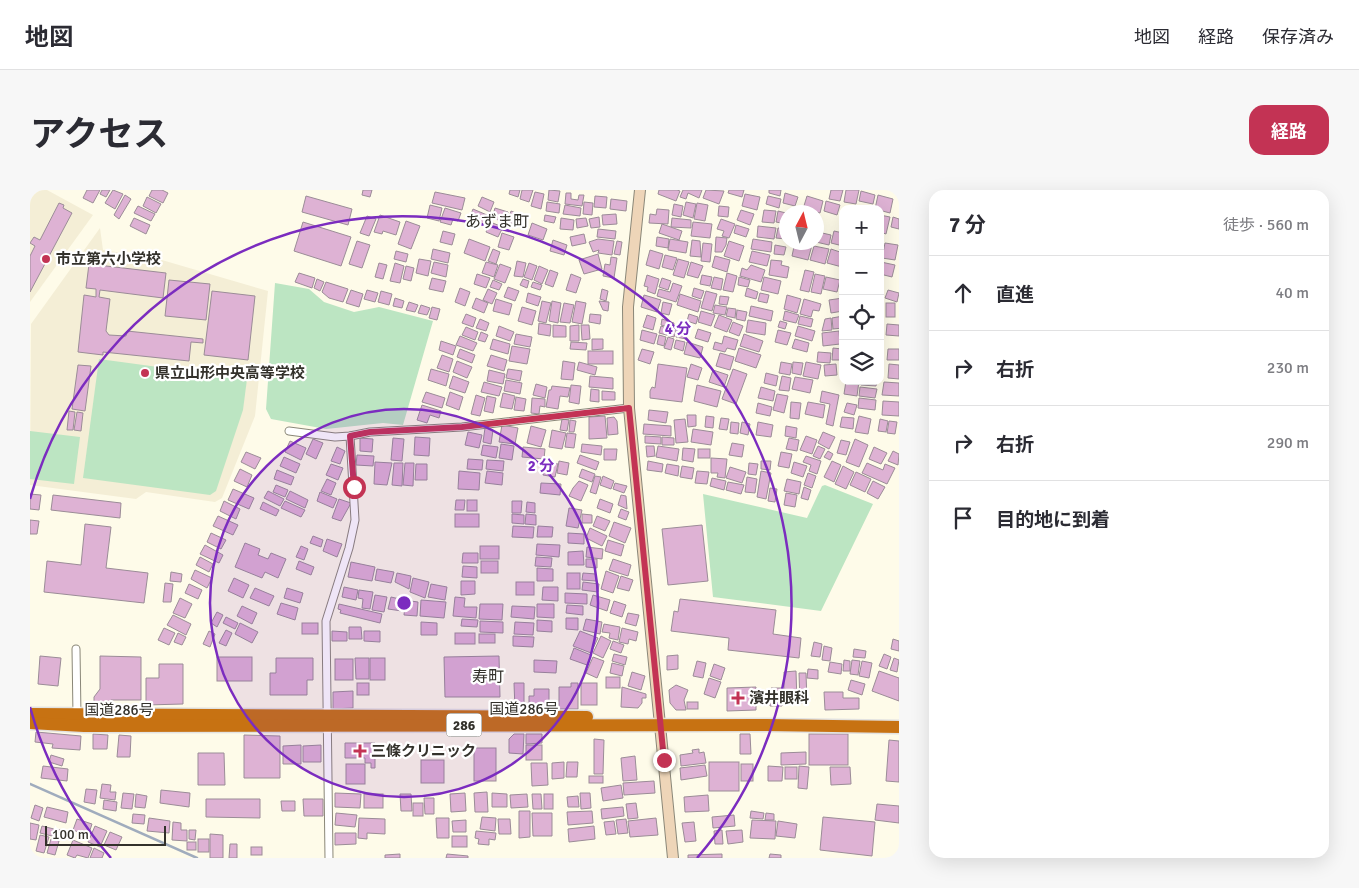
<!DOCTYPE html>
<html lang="ja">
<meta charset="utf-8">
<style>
:root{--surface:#fff;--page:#f7f7f7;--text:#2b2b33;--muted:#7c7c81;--line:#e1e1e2;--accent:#c33354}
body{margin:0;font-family:Signika,"Noto Sans JP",sans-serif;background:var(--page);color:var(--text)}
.controls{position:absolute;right:15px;top:15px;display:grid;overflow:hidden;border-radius:10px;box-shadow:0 5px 20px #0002}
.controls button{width:45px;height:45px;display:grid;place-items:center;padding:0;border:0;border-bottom:1px solid var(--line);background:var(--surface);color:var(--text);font:25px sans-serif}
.compass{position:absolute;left:749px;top:15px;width:45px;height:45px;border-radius:50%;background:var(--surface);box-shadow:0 5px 20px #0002;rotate:7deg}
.scale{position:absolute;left:15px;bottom:12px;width:121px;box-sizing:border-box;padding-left:5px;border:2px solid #33312b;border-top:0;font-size:14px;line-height:18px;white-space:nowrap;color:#33312b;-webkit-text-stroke:4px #fff;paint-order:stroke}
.stop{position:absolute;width:15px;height:15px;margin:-11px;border:4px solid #c33354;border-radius:50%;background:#fff}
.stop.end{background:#c33354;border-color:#fff;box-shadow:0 1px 5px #0008}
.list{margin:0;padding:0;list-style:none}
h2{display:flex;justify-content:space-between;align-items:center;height:65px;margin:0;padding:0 20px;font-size:21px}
h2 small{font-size:16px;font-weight:400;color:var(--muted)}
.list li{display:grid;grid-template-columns:32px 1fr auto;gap:15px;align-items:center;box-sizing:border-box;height:75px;padding:0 20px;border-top:1px solid var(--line)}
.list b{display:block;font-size:19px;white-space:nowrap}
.list em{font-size:16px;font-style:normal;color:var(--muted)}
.icon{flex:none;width:28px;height:28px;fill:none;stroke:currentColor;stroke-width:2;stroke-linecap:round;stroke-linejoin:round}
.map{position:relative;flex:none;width:869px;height:668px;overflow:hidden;border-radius:15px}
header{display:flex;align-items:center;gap:30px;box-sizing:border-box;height:70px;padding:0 25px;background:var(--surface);border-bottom:1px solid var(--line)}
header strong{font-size:24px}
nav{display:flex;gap:28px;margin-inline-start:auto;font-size:18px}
.intro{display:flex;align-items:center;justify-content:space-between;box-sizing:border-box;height:120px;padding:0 30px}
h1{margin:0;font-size:35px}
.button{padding:12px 22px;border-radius:15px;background:var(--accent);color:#fff;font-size:18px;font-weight:700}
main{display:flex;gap:30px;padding:0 30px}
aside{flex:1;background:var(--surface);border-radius:15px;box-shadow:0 5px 20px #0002}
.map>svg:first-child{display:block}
.built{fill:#f4eed6}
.green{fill:#bce5c2}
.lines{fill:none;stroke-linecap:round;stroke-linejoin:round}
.stream{stroke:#a0acbd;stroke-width:2.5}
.building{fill:#deb2d4;stroke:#9b8c97}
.street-casing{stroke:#8a8778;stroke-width:9}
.secondary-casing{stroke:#8a8778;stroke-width:12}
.highway-casing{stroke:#e2e2e1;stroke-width:15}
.street{stroke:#fff;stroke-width:7}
.secondary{stroke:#eed5b8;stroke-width:10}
.highway{stroke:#c77212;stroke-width:12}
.route{stroke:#c33354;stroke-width:6}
.ring{fill:none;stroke:#7b2cbf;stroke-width:2.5}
.poi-dot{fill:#c33354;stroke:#fff;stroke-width:2}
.labels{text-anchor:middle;stroke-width:4.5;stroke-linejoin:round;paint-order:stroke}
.shield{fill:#fff;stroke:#706f6b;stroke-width:1}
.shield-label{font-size:14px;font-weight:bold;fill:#33312b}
.poi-label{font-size:15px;font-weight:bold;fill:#33312b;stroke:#fff;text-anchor:start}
.street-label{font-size:15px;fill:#33312b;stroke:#fff}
.neighbourhood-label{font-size:16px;fill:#33312b;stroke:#fff}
.centre{fill:#7b2cbf;stroke:#fff;stroke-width:2.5}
.ring-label{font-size:15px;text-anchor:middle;font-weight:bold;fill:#7b2cbf;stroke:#fff;stroke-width:4.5;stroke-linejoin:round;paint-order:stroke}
</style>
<header>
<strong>地図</strong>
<nav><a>地図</a><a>経路</a><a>保存済み</a></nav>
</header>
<div class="intro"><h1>アクセス</h1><a class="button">経路</a></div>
<main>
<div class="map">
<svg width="869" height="668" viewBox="0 0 869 668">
<rect width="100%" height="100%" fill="#fefbe9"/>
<g class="built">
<polygon points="0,0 17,0 63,25 0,112"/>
<polygon points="70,38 73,60 125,68 238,101 225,226 192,308 185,312 116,302 106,309 0,295 1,134"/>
</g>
<g class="green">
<polygon points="245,93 279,99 294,112 324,122 349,117 403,131 373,235 353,233 296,239 241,229 236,219"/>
<polygon points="69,169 217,189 213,220 186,301 180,305 53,288"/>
<polygon points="0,241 50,247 44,294 0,289"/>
<polygon points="795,295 843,314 791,421 683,407 673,304 777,328 792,296"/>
</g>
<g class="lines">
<polyline class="stream" points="0,594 167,668"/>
</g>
<g class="building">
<polygon points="57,0 70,0 63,13 53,8"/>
<polygon points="72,0 80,0 76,7 70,4"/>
<polygon points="83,0 93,4 85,19 75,13"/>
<polygon points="122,0 132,0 138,3 133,13 119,6"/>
<polygon points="333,0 342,0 340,7 332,5"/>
<polygon points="480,0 490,0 488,7 479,4"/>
<polygon points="492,0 503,0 499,12 490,9"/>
<polygon points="519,0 530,1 528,12 518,10"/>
<polygon points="629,0 647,0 650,1 646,11 628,4"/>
<polygon points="653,0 672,0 669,8 658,3 656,9 650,7"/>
<polygon points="676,0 694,1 689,14 673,8"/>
<polygon points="699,0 714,0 712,7 698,3"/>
<polygon points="739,0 751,0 750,6 739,3"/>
<polygon points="801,0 813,0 810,11 799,9"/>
<polygon points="816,0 829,0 826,14 814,12"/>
<polygon points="831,1 845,5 843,14 829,11"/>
<polygon points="405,2 435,8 432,20 402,13"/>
<polygon points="505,2 514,4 511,19 501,16"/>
<polygon points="536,3 541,3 541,9 548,10 549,5 554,5 552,16 535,14"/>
<polygon points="755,3 768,7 765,16 753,13"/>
<polygon points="715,4 730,7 727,20 712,16"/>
<polygon points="95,5 101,9 89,29 84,25"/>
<polygon points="848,5 863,9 860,23 845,19"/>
<polygon points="276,6 322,19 318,35 272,22"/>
<polygon points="565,6 577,7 576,18 564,17"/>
<polygon points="738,6 751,9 749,18 736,14"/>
<polygon points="777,6 793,11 790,23 773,19"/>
<polygon points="117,7 131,14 126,23 113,16"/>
<polygon points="452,7 464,12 460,22 448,16"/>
<polygon points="581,9 597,11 596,21 580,19"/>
<polygon points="796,11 810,15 807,25 794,21"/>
<polygon points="517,12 530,14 529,23 516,21"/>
<polygon points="554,12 563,13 562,25 553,24"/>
<polygon points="656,12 666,14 663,28 653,25"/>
<polygon points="29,13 34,15 33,18 42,23 0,102 0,66 5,56 0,53 4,47 10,50"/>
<polygon points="667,13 678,15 675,31 664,29"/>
<polygon points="644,14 653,16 651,27 642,25"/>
<polygon points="400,15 412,18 409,31 397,28"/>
<polygon points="535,15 551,18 550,26 533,24"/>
<polygon points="108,16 125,24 121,31 104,23"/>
<polygon points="689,16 699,17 698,27 688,26"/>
<polygon points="415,18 431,23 428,31 423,29 421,35 410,32"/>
<polygon points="465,18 478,22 475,32 462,28"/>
<polygon points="443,19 457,25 454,34 439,29"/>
<polygon points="627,19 639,20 638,34 619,33 620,24 626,25"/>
<polygon points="711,20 724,24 720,35 707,30"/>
<polygon points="734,20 746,21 744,33 732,32"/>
<polygon points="481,21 493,26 490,36 478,32"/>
<polygon points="748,21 756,23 756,34 746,32"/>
<polygon points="586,24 587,34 573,35 572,25"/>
<polygon points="350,25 370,32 366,45 353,41 352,44 344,42"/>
<polygon points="515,25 526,27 524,33 514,31"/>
<polygon points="850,25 860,27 856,44 850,42"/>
<polygon points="337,26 346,29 339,46 330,43"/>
<polygon points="569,27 570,37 561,38 559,29"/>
<polygon points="863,27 869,29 869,39 861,37"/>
<polygon points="104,28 120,35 116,44 100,36"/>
<polygon points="531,28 544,30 543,40 530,39"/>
<polygon points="556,28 558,36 547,38 546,29"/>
<polygon points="642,28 661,30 661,38 641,37"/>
<polygon points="691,29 705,34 699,48 692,46 694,41 687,39"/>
<polygon points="376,31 390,36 381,59 368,54"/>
<polygon points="273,32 321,47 311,76 264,61"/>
<polygon points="460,32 473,37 468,47 456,42"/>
<polygon points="663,32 682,34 680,48 661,46"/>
<polygon points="502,33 517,39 513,50 498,45"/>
<polygon points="632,34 652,41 649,50 629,43"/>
<polygon points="706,35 719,39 716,47 704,43"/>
<polygon points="728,36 746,38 744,49 727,47"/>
<polygon points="748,38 756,39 756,49 746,48"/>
<polygon points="568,39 586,41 585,49 567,47"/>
<polygon points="413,41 425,44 422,55 410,52"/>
<polygon points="804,41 813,43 813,56 801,53"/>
<polygon points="788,42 801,45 799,55 786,52"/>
<polygon points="472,43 484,47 479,60 468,57"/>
<polygon points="554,44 556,53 542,56 540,47"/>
<polygon points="627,47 639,49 638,58 626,56"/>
<polygon points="686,47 697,48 696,55 692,62 685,62"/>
<polygon points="439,49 460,57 455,71 434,63"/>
<polygon points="568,49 584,51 582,65 568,63 569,60 563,62 559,52"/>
<polygon points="640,49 658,52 656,63 638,60"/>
<polygon points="723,49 742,52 741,62 721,59"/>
<polygon points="523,50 537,55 534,65 520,61"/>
<polygon points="662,50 670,51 671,67 660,66"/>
<polygon points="327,51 340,55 332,78 319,74"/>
<polygon points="587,51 592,52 590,65 584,64"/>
<polygon points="699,51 714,56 709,71 694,66"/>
<polygon points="765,52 782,55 778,70 762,66"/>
<polygon points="673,53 682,54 680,72 671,71"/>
<polygon points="855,53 868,55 865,70 852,68"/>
<polygon points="745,55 756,57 754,65 744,64"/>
<polygon points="784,56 799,59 795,74 780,70"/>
<polygon points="403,59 420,63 418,73 401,69"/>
<polygon points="463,59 470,62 466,74 458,71"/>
<polygon points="801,59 813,63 812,77 797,73"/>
<polygon points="620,60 633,64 629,79 616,75"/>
<polygon points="366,61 378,64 376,72 364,69"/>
<polygon points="722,61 740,65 737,76 719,72"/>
<polygon points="568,64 572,79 554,84 549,70"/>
<polygon points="635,65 647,68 643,80 632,77"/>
<polygon points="685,66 700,70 697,82 682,77"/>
<polygon points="581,67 587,68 584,88 573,86 575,74 580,75"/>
<polygon points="389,69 401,71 398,86 386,83"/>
<polygon points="648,69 659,72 654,88 643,85"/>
<polygon points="741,70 752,71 751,75 759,77 757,88 739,85"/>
<polygon points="487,71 496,73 493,87 484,86"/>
<polygon points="404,72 418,75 416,87 401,83"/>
<polygon points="456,72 468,75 464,87 452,83"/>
<polygon points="661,72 673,76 668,88 657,85"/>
<polygon points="851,72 865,75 862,87 850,84"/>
<polygon points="349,73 357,75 353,89 345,87"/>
<polygon points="365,73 374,76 370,93 360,91"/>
<polygon points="499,73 507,76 502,90 494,87"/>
<polygon points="59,74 136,83 133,108 70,100 69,107 80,109 76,141 79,145 96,146 97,141 173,149 173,153 161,152 159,171 73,162 73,165 48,162 54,105 66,107 66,99 56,98"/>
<polygon points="470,74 481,78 475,93 464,89"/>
<polygon points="721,75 735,80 731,92 710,86 712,78 717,80"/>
<polygon points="376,76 384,78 381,91 373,89"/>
<polygon points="509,76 518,80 512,94 504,90"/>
<polygon points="520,80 528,83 523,97 515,94"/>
<polygon points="775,80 784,82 779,102 770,100"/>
<polygon points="269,83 285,88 282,98 265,92"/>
<polygon points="697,83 707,86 703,102 693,100"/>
<polygon points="447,84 460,88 456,98 444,94"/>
<polygon points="541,84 551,88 546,103 536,100"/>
<polygon points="785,84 795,86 791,104 781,102"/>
<polygon points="617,85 629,89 625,104 617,101 618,97 614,96"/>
<polygon points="672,85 682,87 680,96 670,94"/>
<polygon points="684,87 693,89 691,100 681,98"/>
<polygon points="709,87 720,90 718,97 708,95"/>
<polygon points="734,87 751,91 748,104 731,100"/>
<polygon points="796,87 810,90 807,102 793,99"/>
<polygon points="402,88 416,91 413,102 399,99"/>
<polygon points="632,88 641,91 638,100 629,97"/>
<polygon points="287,89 294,92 290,101 284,98"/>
<polygon points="493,89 499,91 497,98 490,95"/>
<polygon points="139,90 180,94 176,130 135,126"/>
<polygon points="463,90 472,94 469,100 460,97"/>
<polygon points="296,92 318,99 313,112 299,108 292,102"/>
<polygon points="503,92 512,95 510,100 501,97"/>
<polygon points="643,93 652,96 646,112 627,106 629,99 640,102"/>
<polygon points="478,97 489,101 485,111 474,107"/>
<polygon points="430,98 440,102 435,116 425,112"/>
<polygon points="664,98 674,101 671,109 662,106"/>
<polygon points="717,98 728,102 726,109 715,106"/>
<polygon points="458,99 467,103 462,114 453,110"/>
<polygon points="572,99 578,101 576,111 570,109"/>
<polygon points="321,100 333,104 329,117 316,113"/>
<polygon points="337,100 348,103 345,112 334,109"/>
<polygon points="858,100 869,103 867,112 855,108"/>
<polygon points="182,101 225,106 218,170 174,165"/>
<polygon points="351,101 362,104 359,115 348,112"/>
<polygon points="676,101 687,104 682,121 671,118"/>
<polygon points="498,103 511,107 508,116 496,112"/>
<polygon points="730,103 739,105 737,113 728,111"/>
<polygon points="650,104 671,111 668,122 647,115"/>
<polygon points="614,105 631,110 627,122 611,117"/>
<polygon points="757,105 771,109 767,123 754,119"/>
<polygon points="690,106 699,107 697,115 689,114"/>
<polygon points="365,108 374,111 372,118 363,116"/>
<polygon points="446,108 458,113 454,123 442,118"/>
<polygon points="813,108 813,121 801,123 799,110"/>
<polygon points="466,109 482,114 479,125 463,121"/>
<polygon points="774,109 791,114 789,121 783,120 781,127 770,124"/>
<polygon points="512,111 521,113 516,133 508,131"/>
<polygon points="522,111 531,113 528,133 519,131"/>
<polygon points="546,111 556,113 552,134 542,132"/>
<polygon points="569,111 579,112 578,121 573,120"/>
<polygon points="379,112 388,115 385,122 376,120"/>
<polygon points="633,112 642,114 639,125 631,123"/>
<polygon points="534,113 544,115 540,133 530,132"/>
<rect x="856" y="113" width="9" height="14"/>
<polygon points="391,115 400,118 397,125 388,123"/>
<polygon points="685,115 697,117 695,125 683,123"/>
<polygon points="721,116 743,121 741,131 719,126"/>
<polygon points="402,117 410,119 407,130 399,128"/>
<polygon points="492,117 506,121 502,135 488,131"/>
<polygon points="698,118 706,119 705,128 696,126"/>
<polygon points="707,120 717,122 715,131 706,129"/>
<polygon points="671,121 685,125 681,136 668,132"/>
<polygon points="755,121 769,125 766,133 753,130"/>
<polygon points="436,124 446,128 443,137 432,133"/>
<polygon points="560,124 571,125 570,134 559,132"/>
<polygon points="659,124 668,127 666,134 657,131"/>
<polygon points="617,125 626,128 623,140 613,137"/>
<polygon points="689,125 702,130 697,142 684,137"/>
<polygon points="770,126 783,129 781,137 768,134"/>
<polygon points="813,126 813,138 803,139 802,128"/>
<polygon points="801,128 802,140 792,141 795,129"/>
<polygon points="450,129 459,133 456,141 446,138"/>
<polygon points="632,129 644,133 643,138 631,135"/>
<polygon points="718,130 736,133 735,145 716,142"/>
<polygon points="750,131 757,133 755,139 748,137"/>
<polygon points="703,132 713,136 709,146 699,142"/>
<polygon points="509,133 521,135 520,146 508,144"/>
<polygon points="650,134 659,137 656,149 646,147"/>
<polygon points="857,134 869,135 869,146 856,145"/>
<polygon points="523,135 536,136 536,147 523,147"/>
<polygon points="549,135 549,151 540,151 540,136"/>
<polygon points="551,135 559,135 560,149 552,150"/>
<polygon points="469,136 484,142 480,151 466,146"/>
<polygon points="631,136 646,141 644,147 629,143"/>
<polygon points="768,136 785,141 782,151 765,146"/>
<polygon points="436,137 448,142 445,150 432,145"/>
<polygon points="668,139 681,143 678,152 665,148"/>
<polygon points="612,140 627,144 624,154 610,150"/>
<polygon points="748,140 761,143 757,155 745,152"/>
<polygon points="809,141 810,154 793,156 792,143"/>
<polygon points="451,142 458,145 455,152 448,150"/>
<polygon points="486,144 502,147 500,157 484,154"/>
<polygon points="714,144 733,151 729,162 710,156"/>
<polygon points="629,145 636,147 634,156 627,154"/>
<polygon points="430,146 447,153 443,161 426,155"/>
<polygon points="694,146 708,150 705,160 697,158 695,162 683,159 685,152 692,154"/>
<polygon points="638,147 644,149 641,160 634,158"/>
<polygon points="463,149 480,154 478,164 460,159"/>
<polygon points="562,149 573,149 573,159 562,160"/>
<polygon points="765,149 779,153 777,162 762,158"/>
<polygon points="646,150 655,152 653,161 644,158"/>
<polygon points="411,151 426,156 423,165 409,160"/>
<polygon points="541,152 557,153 556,160 540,159"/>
<polygon points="657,152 673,157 670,168 654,164"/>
<polygon points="482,156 500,159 497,174 479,171"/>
<polygon points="709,158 731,165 726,178 705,171"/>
<polygon points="803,158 812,159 811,170 802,170"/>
<polygon points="430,159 445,165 442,173 427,167"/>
<polygon points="612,159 624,162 620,174 608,170"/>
<polygon points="858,159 869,159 869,170 857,170"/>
<rect x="558" y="161" width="25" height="13"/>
<polygon points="788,162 801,163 800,173 787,172"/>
<polygon points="690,163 704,167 700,180 686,176"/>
<polygon points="412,165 423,169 419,182 407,178"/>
<polygon points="461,165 477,170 474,181 457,176"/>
<polygon points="427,171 442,177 437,188 423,182"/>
<polygon points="533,171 545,173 543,190 531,189"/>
<polygon points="549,172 567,177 565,185 547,180"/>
<polygon points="751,172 762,174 760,185 749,183"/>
<polygon points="763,172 773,173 771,185 762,183"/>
<polygon points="776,172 791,175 788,189 773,186"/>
<polygon points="628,174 657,178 652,212 620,208 620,201 622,197 625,198"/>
<polygon points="661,174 672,178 668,190 657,187"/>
<polygon points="806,174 807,185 795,186 794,175"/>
<polygon points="859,174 869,175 869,189 858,188"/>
<polygon points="48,175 61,176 55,221 42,219"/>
<polygon points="401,179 419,184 416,196 398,190"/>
<polygon points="478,179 492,181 490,191 476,188"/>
<polygon points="703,179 717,184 706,214 692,209"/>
<polygon points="459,180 475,184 473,194 457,191"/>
<polygon points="683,180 698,185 694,197 679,192"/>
<polygon points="736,183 748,186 746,196 734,193"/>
<polygon points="423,186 439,192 435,203 419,198"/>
<polygon points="560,186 583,188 583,199 559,197"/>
<polygon points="752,186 761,188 759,201 749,200"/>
<polygon points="765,187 783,190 780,203 762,199"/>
<polygon points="476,190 492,193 490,204 474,201"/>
<polygon points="816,191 829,191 827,206 814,204"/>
<polygon points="831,191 847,191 846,196 831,195"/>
<polygon points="454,192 472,197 469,206 451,202"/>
<polygon points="854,192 869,193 869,206 852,205"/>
<polygon points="506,194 517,197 515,208 503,205"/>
<polygon points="541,195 551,196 549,214 539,212"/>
<polygon points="667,195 691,201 687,217 664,211"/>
<polygon points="522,196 540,198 538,207 530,206 528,219 516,217 519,200 521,200"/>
<polygon points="731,197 745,201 743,211 728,208"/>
<polygon points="830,197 847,199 845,208 829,206"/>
<polygon points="561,199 569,200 569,212 560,211"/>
<polygon points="572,201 585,202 585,210 572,210"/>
<polygon points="792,201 809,205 803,236 796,234 800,214 790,212"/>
<polygon points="396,202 415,208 412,218 392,212"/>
<polygon points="420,202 433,207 429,220 416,215"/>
<polygon points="473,203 485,206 482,219 470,217"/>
<polygon points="747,204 758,206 754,223 743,220"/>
<polygon points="446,205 455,208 450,226 441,224"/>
<polygon points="457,206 466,208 463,223 454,221"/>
<polygon points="486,207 496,209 494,221 484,220"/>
<polygon points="502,208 515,209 515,217 510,216 509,224 501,223"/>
<polygon points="829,208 846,210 845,220 828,218"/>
<polygon points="853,211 869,212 869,226 852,225"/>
<polygon points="761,212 771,213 769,229 760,228"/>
<polygon points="778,212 795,215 793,228 775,224"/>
<polygon points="728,213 742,217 740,226 726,223"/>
<polygon points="817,213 827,215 824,225 814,222"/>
<polygon points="392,215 411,221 409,228 400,225 397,233 387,230"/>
<polygon points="619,220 638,222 636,233 618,230"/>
<polygon points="39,221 45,222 43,240 37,240"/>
<polygon points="47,222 53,223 51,241 44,240"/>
<polygon points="657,225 666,225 666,236 658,237"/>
<polygon points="575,226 577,248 559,249 559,227"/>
<polygon points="676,226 684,227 683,238 675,237"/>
<polygon points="829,226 841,229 838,244 825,242"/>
<polygon points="584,227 587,231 588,244 578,245 577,228"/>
<polygon points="812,227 824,228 823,239 810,237"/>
<polygon points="691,228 699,229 697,240 689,239"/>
<polygon points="532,229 539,230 537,241 530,240"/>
<polygon points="655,229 658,252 646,253 644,230"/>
<polygon points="850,229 858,231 856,242 848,241"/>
<polygon points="540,230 546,231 544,242 539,242"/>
<polygon points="859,231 867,232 865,244 857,243"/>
<polygon points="701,232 709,233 708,244 700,243"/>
<polygon points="712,232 720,234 718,245 710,243"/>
<polygon points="728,232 743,235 741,247 726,245"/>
<polygon points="614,234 641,236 641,246 613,244"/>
<polygon points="472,235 488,238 485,254 469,252"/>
<polygon points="501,236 516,240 511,257 497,253"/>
<polygon points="756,236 767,238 766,248 755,246"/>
<polygon points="455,238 463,240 461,254 453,252"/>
<polygon points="663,239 683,242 681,255 661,252"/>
<polygon points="522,240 536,243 532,259 519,257"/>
<polygon points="438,242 452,245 449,258 435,255"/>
<polygon points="793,242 805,247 799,259 788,253"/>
<polygon points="537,243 546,244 544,258 535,257"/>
<polygon points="615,246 631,247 631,254 615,253"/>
<polygon points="776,246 787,250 782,264 770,260"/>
<polygon points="385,247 400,248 399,266 384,265"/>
<polygon points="632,247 644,248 644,255 632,255"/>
<polygon points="330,248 343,249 342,262 330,261"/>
<polygon points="363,248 374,249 372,271 361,270"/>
<polygon points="759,248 769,250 767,261 756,259"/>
<polygon points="283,249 293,253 286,269 276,264"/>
<polygon points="825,249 838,255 829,277 816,272"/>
<polygon points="811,250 820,252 816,265 807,263"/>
<polygon points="260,251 276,258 271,270 255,262"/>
<polygon points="702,253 714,255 712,267 699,265"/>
<polygon points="471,254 484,256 482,270 469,268"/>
<polygon points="552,254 572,256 571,265 551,262"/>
<polygon points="453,255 468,257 466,268 451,265"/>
<polygon points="616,256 624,256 625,266 617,267"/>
<polygon points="628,256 649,259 647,271 626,267"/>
<polygon points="788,256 795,259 790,269 783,266"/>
<polygon points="307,257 315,261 310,274 301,271"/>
<polygon points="493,257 515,259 514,269 492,267"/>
<polygon points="844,257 857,263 851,274 839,269"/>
<polygon points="653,258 665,259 663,272 652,270"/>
<polygon points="574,259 587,259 586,270 574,270"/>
<rect x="668" y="259" width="12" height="9"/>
<polygon points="798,261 803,264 800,270 794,267"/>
<polygon points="863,261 869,264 868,275 858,271"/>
<polygon points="216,262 231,268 225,279 211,272"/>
<polygon points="751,262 762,264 759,278 748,276"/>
<polygon points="327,265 344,266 343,276 326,275"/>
<polygon points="550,265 569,272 566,280 547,273"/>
<polygon points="776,266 791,271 787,284 779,281 781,275 773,272"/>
<polygon points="254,267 270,274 266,283 250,276"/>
<polygon points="681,268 697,269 695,288 687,287 688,283 681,283"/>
<polygon points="438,269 453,270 452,280 437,279"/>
<polygon points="457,270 474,271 473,281 456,279"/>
<polygon points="516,271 528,274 525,287 513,285"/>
<polygon points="529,271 539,273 537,285 527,283"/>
<polygon points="618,271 633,274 632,282 617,280"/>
<polygon points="731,271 741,271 740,280 731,279"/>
<polygon points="802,271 811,275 804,292 794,287"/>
<polygon points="345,272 362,273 357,295 344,294"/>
<polygon points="764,272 777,276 773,287 761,283"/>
<polygon points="364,273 373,273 372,296 362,295"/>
<polygon points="375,273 384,273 383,296 373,295"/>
<polygon points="719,273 728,274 726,285 718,284"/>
<polygon points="837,273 853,280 855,274 865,278 857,294 832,283"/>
<polygon points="301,274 313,278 308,290 296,285"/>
<polygon points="386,274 397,274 397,290 385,290"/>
<polygon points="637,274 649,276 648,286 635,283"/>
<polygon points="652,276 664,278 662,289 650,287"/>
<polygon points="813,276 824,282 816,299 805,294"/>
<polygon points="700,277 716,282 712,293 696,288"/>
<polygon points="210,279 222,285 217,297 204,291"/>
<polygon points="552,279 565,284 562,292 549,287"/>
<polygon points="247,280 264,287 261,295 244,289"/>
<polygon points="429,281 450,283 449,300 428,299"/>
<polygon points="457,281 473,283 472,295 455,293"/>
<polygon points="667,281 679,282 677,294 665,293"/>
<polygon points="731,281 741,283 736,309 727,307"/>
<polygon points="826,282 841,289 835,302 820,295"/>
<polygon points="778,283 786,286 782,298 774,295"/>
<polygon points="565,286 571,287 566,304 560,302"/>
<polygon points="573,286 584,291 581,299 570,295"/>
<polygon points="717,287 727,289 725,303 715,302"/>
<polygon points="682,288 696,291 694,300 680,296"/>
<polygon points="297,289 306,293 301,305 291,301"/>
<polygon points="757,289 771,292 769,304 754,301"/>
<polygon points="549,291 558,295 551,311 539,306 543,298"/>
<polygon points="843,291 855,297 848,309 837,303"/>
<polygon points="698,292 714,295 711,304 696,300"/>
<polygon points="511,293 531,294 530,305 510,303"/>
<polygon points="585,293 597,296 594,303 583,299"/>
<polygon points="246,295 258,300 255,307 243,302"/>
<polygon points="774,297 781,300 778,310 771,308"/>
<polygon points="740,298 747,299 745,312 738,311"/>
<polygon points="203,299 224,308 219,319 198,310"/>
<polygon points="238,301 254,309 250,316 234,308"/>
<polygon points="260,301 278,310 275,318 256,309"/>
<polygon points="290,302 307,309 303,318 287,311"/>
<polygon points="756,303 767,305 765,317 754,315"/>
<polygon points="0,304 11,305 9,320 0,319"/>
<polygon points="23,305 91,313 90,328 21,320"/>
<polygon points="591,305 596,306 597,319 588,315"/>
<polygon points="309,309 321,313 311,331 302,328"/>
<polygon points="570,309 583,314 580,323 567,318"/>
<polygon points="426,310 435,310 434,320 425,320"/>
<rect x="437" y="310" width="10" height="11"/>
<polygon points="194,311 210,319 206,329 190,321"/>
<polygon points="255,311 275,320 271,327 251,318"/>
<polygon points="482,311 492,311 491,323 482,323"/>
<polygon points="233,312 249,320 246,326 230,319"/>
<polygon points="497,312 505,313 505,323 496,322"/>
<polygon points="539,318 552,320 548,338 536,336"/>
<polygon points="591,319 599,322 596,330 588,327"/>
<rect x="425" y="324" width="24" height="13"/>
<polygon points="482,324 494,325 494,334 482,333"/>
<polygon points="496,324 506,325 506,335 495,334"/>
<polygon points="552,324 562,325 562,333 552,333"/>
<polygon points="188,326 208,335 203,345 183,336"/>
<polygon points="567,326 580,331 575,341 563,336"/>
<polygon points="0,330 9,331 7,344 0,344"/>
<polygon points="584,332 601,338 595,353 579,346"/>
<polygon points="55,334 81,337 76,378 118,383 114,413 14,402 17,371 51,375"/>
<polygon points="672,335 678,391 638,395 632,339"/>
<polygon points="483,336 504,337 503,348 482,347"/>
<polygon points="508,336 523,337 522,347 507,347"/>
<polygon points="560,338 577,346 572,356 556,348"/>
<polygon points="181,343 196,350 191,359 177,352"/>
<polygon points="538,343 554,344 554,354 538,353"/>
<polygon points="283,346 293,350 291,357 280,353"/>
<polygon points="297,349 312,354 307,367 293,361"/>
<polygon points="578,350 594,355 591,366 575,361"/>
<polygon points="215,353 230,359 228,365 238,369 241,363 256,369 248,388 235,382 232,388 205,377"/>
<polygon points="507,354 530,355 529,367 506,365"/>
<polygon points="175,355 193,365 189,373 170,364"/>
<polygon points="271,356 278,359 274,370 266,367"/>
<rect x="450" y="356" width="19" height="13"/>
<polygon points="557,357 573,359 572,369 556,367"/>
<polygon points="553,361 554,375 538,375 538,362"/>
<polygon points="433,363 448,363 448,373 432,373"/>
<polygon points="170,367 183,374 179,382 166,375"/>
<polygon points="506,367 522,368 521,377 505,376"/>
<polygon points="556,369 567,369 567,378 556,377"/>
<polygon points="583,369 601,375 598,386 579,380"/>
<polygon points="269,371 284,377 281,385 266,379"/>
<rect x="451" y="371" width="17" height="12"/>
<polygon points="321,372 345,377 342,391 318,387"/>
<polygon points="433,376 447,377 447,388 432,387"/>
<polygon points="507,378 523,379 523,391 507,391"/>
<polygon points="347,379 364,382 361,393 345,390"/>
<polygon points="165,380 182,388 177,398 161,389"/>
<polygon points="576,381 589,386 583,403 571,399"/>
<polygon points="141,382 152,384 151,392 140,391"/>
<polygon points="367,383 381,386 379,399 365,392"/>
<rect x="537" y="383" width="13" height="16"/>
<polygon points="553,383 566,384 566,391 552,390"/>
<polygon points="591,386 603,390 599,401 587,398"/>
<polygon points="204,388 219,395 213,408 198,401"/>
<polygon points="383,388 399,392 395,408 380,402"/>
<polygon points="431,391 445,391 445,404 431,405"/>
<rect x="486" y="392" width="18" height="13"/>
<polygon points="553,392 569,394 568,402 552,400"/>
<polygon points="135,393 143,394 141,412 133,412"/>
<polygon points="159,394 172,400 168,409 155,403"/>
<polygon points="401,394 417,397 415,410 398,407"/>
<polygon points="314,397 328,400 326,410 312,407"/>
<polygon points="513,397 528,397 528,411 512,410"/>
<polygon points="225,398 244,406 239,416 220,408"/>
<polygon points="257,398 273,403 270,413 254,408"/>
<polygon points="329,400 343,402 340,419 332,418 333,409 328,408"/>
<polygon points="535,403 557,404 557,414 535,413"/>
<polygon points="345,405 357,407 354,422 342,420"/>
<polygon points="563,405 580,410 577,421 560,415"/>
<polygon points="361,407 374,410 372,421 358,419"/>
<polygon points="425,407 435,408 434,417 447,417 446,428 423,426"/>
<polygon points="150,408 162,414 155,428 143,423"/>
<polygon points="650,409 746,420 743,444 771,448 769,468 698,460 699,448 641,441 644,421 648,422"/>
<polygon points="391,410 416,412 414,428 390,426"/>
<polygon points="381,411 388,412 387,426 374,425 375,415 381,416"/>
<polygon points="584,411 596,415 592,427 580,423"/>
<polygon points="251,413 268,418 265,430 247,424"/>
<polygon points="309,414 352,424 350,433 310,423 311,420 308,419"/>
<polygon points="450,414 473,414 472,430 449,429"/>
<polygon points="507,414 524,414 524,428 507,427"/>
<polygon points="537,415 553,416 553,425 536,423"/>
<polygon points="212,416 227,423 222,434 207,426"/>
<polygon points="482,416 505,417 504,429 481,427"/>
<polygon points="187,422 193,425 187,437 181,433"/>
<polygon points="598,423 609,425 606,436 595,433"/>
<polygon points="143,425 161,434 156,445 137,435"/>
<polygon points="196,427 208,433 205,439 193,433"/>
<polygon points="536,428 548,428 548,440 536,439"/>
<polygon points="432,429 448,430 447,437 431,436"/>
<polygon points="556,429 572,432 570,444 553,440"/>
<polygon points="507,430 522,431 522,442 507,441"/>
<polygon points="450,431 473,432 473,443 450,442"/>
<polygon points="391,432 407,433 407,445 391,445"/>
<polygon points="485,432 504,433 503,445 484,444"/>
<polygon points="210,433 228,442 222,453 205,444"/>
<rect x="272" y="433" width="16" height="11"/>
<polygon points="574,434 590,437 588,450 579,448 580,443 572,442"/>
<polygon points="319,437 331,437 332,449 319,449"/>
<polygon points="134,438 145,443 139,455 128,450"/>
<polygon points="592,438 608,442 606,451 599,449 598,454 589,452"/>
<polygon points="196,440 202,443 196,456 189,453"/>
<polygon points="179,441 185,444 180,457 173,454"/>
<polygon points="302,441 317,442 317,451 302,451"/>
<polygon points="334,441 350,441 350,452 334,451"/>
<polygon points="550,441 568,448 561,463 543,456"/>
<polygon points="148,443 156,447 152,455 144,452"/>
<rect x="425" y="443" width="20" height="11"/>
<rect x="449" y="444" width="16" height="9"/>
<polygon points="483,446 504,447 503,457 483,456"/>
<polygon points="571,446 581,451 573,468 563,463"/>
<polygon points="863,449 869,451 869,461 861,459"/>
<polygon points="583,451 594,455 591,463 580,459"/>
<polygon points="784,452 792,454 790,467 781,466"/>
<polygon points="794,456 802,458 800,471 792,470"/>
<polygon points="544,458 561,465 557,475 540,469"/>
<polygon points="824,459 836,461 835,468 823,467"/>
<polygon points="584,464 597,467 595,475 582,471"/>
<polygon points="854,464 861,467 857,479 849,476"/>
<polygon points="648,465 648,479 637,480 637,466"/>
<polygon points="10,466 31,468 28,496 8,494"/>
<polygon points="70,466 111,467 111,510 81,510 72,518 64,514 64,507 70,499"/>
<polygon points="469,466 470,507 415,507 414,467"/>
<rect x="187" y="467" width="35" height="24"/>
<polygon points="563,467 574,471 567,488 556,483"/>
<polygon points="246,468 283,468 283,490 277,490 277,505 240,505 240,483 246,483"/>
<polygon points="325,468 339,468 339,489 326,489"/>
<rect x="340" y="468" width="15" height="22"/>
<polygon points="864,468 869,470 867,482 860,480"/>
<rect x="305" y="469" width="18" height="21"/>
<polygon points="504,470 527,471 526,483 504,482"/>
<polygon points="814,470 820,471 820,481 813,481"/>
<polygon points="822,470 830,471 828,485 820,484"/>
<polygon points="667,471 676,473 673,488 663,486"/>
<polygon points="832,471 842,473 839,488 829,486"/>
<polygon points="800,472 812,474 811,484 798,482"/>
<polygon points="582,473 594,476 592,486 580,483"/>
<polygon points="129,474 153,474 153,514 116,515 116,488 129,488"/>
<polygon points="684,474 695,478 691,490 680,486"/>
<polygon points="778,479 788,480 788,489 777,488"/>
<polygon points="766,481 767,513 754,513 754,482"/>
<polygon points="849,481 869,488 869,511 842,501"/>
<polygon points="602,482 615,486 611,500 598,496"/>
<polygon points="769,483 776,483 777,512 770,513"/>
<rect x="576" y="487" width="14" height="11"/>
<polygon points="679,488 691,492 685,508 674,504"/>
<polygon points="821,490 835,494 832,505 818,500"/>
<rect x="327" y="493" width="12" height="12"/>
<polygon points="484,493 494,493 494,520 485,520"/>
<polygon points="541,493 548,493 548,519 529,519 529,497 541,497"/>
<rect x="551" y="493" width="16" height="22"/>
<polygon points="646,495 658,500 654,510 656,520 646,520 640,513 639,500"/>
<polygon points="592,497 616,504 616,508 612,508 612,513 608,518 591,517"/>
<polygon points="726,497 726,520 697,521 697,498"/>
<polygon points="741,498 753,498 752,516 740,516"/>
<polygon points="504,499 519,499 519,520 499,520 499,506 504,506"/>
<polygon points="323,501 323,518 303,519 303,502"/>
<polygon points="794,502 813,502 813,508 829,508 829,519 795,520"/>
<rect x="657" y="512" width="11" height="7"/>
<polygon points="6,542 51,546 50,560 22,558 23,554 5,552"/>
<polygon points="63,544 78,545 77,559 63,559"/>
<polygon points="484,544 494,544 493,564 479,563 479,549"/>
<polygon points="496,544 512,544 512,553 496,554"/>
<polygon points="710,544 720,544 721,564 710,564"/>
<rect x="779" y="544" width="39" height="31"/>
<polygon points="89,545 101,546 100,567 87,567"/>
<polygon points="214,545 250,546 250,588 214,588"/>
<polygon points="564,549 574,550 573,584 564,584"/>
<polygon points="859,550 869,551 869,592 856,591"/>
<polygon points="315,553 345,553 345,578 341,578 341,573 335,573 335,568 315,568"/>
<polygon points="271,555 271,574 253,574 253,556"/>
<polygon points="291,555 291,572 273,572 273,556"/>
<rect x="496" y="555" width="16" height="15"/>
<rect x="444" y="558" width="22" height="33"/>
<polygon points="669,559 669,563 674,562 676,573 651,576 650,565 663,563 662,560"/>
<polygon points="776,562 776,574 751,575 751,563"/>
<polygon points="168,563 194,563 195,595 168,595"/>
<polygon points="21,565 34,569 32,576 19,572"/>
<polygon points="605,566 607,590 593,591 591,568"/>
<rect x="391" y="570" width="23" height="23"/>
<polygon points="534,572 534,588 522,589 522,573"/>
<polygon points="537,572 548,572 547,587 536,587"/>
<rect x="679" y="572" width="30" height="29"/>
<polygon points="501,573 517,573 518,595 502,596"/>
<rect x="316" y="574" width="19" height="20"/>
<rect x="711" y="574" width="12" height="17"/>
<polygon points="675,575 677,586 651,590 650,578"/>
<polygon points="13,576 38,579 37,591 11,588"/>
<polygon points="738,576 753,577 752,591 738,591"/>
<polygon points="769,576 779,577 777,599 768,598"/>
<rect x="755" y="577" width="12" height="12"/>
<polygon points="800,577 820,577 821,594 801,595"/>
<rect x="559" y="586" width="14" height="7"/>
<polygon points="624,591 625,603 594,605 593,593"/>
<polygon points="72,594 81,595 80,602 86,602 85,610 70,608"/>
<polygon points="591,595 593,608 573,611 571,598"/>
<polygon points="56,599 67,600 65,614 54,612"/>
<polygon points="131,600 160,603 159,617 130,613"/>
<polygon points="457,602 458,622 445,622 444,603"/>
<polygon points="93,603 104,604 102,619 91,618"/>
<polygon points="305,603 331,604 330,618 305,617"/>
<polygon points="435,603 436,621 421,622 420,604"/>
<polygon points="462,603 477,604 477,617 462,617"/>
<polygon points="550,603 560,603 561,618 551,619"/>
<polygon points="106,604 117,606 115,618 105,617"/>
<rect x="334" y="604" width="19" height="14"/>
<polygon points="370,604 381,604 382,621 371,621"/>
<polygon points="497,604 498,617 481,618 480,605"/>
<polygon points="502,604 511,604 512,619 503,619"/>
<rect x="514" y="604" width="9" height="15"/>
<polygon points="678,605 679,621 655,622 654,607"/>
<polygon points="548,606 549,617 538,617 537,607"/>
<polygon points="394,608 404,608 404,624 395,624"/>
<polygon points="176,609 230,609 230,628 176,627"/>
<polygon points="273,609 293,609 293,626 274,626"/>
<polygon points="74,610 87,612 86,621 73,619"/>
<polygon points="251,611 265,611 265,621 252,621"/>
<rect x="383" y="613" width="10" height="13"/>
<polygon points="606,613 608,628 598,629 596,614"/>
<polygon points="847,614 869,616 869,633 845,630"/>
<polygon points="5,615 13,618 9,631 1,628"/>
<polygon points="17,617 38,622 36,633 14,627"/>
<polygon points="593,617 594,626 572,629 571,619"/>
<polygon points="489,621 500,621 500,647 489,648"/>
<polygon points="562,621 563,633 538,635 537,622"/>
<polygon points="721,621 734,623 733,629 720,628"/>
<polygon points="306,623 327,625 325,637 305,635"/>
<polygon points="502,623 522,623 522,646 503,646"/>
<polygon points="736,623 744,624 744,630 735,630"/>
<polygon points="103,624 115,625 114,634 102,633"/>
<polygon points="704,625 705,636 683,638 682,627"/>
<polygon points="452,627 466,628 465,641 450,639"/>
<polygon points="793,627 845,632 842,666 790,660"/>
<polygon points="119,628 140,631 139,643 117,641"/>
<polygon points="329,628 355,629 355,644 337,643 337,649 328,648"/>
<polygon points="406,628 419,628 419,648 407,648"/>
<polygon points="626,628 628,645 600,647 598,631"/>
<polygon points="47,629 62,634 58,646 43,640"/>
<polygon points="468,629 480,629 481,644 469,644"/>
<polygon points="596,629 598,643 588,644 586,630"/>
<polygon points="436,630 436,642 423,642 422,631"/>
<polygon points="722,630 746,631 745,649 720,648"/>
<polygon points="584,631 586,644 576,645 574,632"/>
<polygon points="748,631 767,634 765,648 746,646"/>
<polygon points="143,632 151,633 151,640 157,640 157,651 142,650"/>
<polygon points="664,632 666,651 655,652 652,633"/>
<polygon points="0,633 9,635 6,650 0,649"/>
<polygon points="12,636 24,639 22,646 10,643"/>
<polygon points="65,636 77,641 70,657 58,652"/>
<polygon points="564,636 565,649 539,652 538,639"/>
<polygon points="27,639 34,641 31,649 25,647"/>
<polygon points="159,640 166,640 165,650 159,649"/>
<polygon points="692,640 693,654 685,654 684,641"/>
<polygon points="712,640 713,652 698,654 696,641"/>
<polygon points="446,641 466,643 465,650 459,649 459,655 448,654 449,649 445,648"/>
<polygon points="80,642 92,647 86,660 74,655"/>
<polygon points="305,643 326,643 326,654 305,655"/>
<polygon points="180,644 193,645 193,668 180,668"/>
<polygon points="10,645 19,647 14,663 6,661"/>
<rect x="422" y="646" width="15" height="11"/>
<polygon points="21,649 29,651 25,665 17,663"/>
<rect x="168" y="649" width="11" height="13"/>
<polygon points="43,650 62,658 58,668 47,665 45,668 37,665"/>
<rect x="157" y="652" width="9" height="8"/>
<polygon points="200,654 207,654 207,668 199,668"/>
<rect x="221" y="657" width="11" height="8"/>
<polygon points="64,658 74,663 72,668 60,668"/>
<polygon points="370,664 370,668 355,668 355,665"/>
<polygon points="417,664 438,666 438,668 416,668"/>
<polygon points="692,664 692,668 658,668 658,665"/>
<polygon points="740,664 751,665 751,668 739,668"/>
</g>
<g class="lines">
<defs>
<g id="street">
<polyline points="259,241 305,247 320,246 340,242 432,237 599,218"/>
<polyline points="46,459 47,526"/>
<polyline points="299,668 296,431 319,358 325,330 320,246"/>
</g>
<polyline id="secondary" points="610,0 598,117 599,218 643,668"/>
<g id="highway">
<polyline points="0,524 557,527"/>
<polyline points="0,533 54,536 737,535 869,537"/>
</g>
</defs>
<use href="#street" class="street-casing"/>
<use href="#secondary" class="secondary-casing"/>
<use href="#highway" class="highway-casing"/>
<use href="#street" class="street"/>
<use href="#secondary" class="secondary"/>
<use href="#highway" class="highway"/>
</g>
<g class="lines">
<polyline class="route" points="324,297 320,246 340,242 432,237 599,218 634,570"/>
</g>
<circle cx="374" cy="413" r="194" fill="#7b2cbf" fill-opacity=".12"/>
<g class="ring">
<circle cx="374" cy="413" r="194"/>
<path d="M81 668A388 388 0 0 1 0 517M0 309A388 388 0 1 1 667 668"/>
</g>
<g class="poi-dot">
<circle cx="16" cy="69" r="5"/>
<circle cx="115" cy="183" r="5"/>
<path d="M705.5 500.5h5v5h5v5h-5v5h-5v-5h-5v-5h5z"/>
<path d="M327.5 553.5h5v5h5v5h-5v5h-5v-5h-5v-5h5z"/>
</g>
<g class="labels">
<rect class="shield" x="416.5" y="523.5" width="35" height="23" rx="4"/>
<g class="shield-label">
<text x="434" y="540">286</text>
</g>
<g class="poi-label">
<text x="26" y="74">市立第六小学校</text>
<text x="125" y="188">県立山形中央高等学校</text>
<text x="719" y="513">濱井眼科</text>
<text x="341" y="566">三條クリニック</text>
</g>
<g class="street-label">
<text x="494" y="524">国道286号</text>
<text x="89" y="525">国道286号</text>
</g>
<g class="neighbourhood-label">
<text x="467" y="37">あずま町</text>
<text x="458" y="492">寿町</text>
</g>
</g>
<circle cx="374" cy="413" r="8" class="centre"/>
<g class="ring-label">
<text x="648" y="144">4 分</text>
<text x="511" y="281">2 分</text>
</g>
</svg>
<div class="controls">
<button>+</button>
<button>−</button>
<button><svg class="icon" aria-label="locate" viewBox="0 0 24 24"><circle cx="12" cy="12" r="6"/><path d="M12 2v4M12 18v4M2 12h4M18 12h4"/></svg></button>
<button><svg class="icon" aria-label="layers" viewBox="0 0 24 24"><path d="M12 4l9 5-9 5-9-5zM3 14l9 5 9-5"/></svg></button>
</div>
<svg class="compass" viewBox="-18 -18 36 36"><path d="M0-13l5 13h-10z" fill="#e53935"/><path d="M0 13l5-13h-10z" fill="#7c7c81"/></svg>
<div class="scale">100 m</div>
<div class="stop" style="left:324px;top:297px"></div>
<div class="stop end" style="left:634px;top:570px"></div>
</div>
<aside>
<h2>7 分<small>徒歩 · 560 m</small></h2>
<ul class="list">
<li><svg class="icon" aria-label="ahead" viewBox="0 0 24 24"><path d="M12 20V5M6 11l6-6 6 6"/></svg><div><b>直進</b></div><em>40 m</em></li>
<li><svg class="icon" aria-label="right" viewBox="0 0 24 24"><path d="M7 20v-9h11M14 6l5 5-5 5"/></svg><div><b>右折</b></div><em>230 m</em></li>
<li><svg class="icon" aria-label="right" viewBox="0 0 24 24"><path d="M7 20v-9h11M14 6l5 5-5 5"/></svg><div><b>右折</b></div><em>290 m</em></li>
<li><svg class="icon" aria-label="arrive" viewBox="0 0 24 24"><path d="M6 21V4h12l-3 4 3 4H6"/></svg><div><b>目的地に到着</b></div></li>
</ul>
</aside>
</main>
